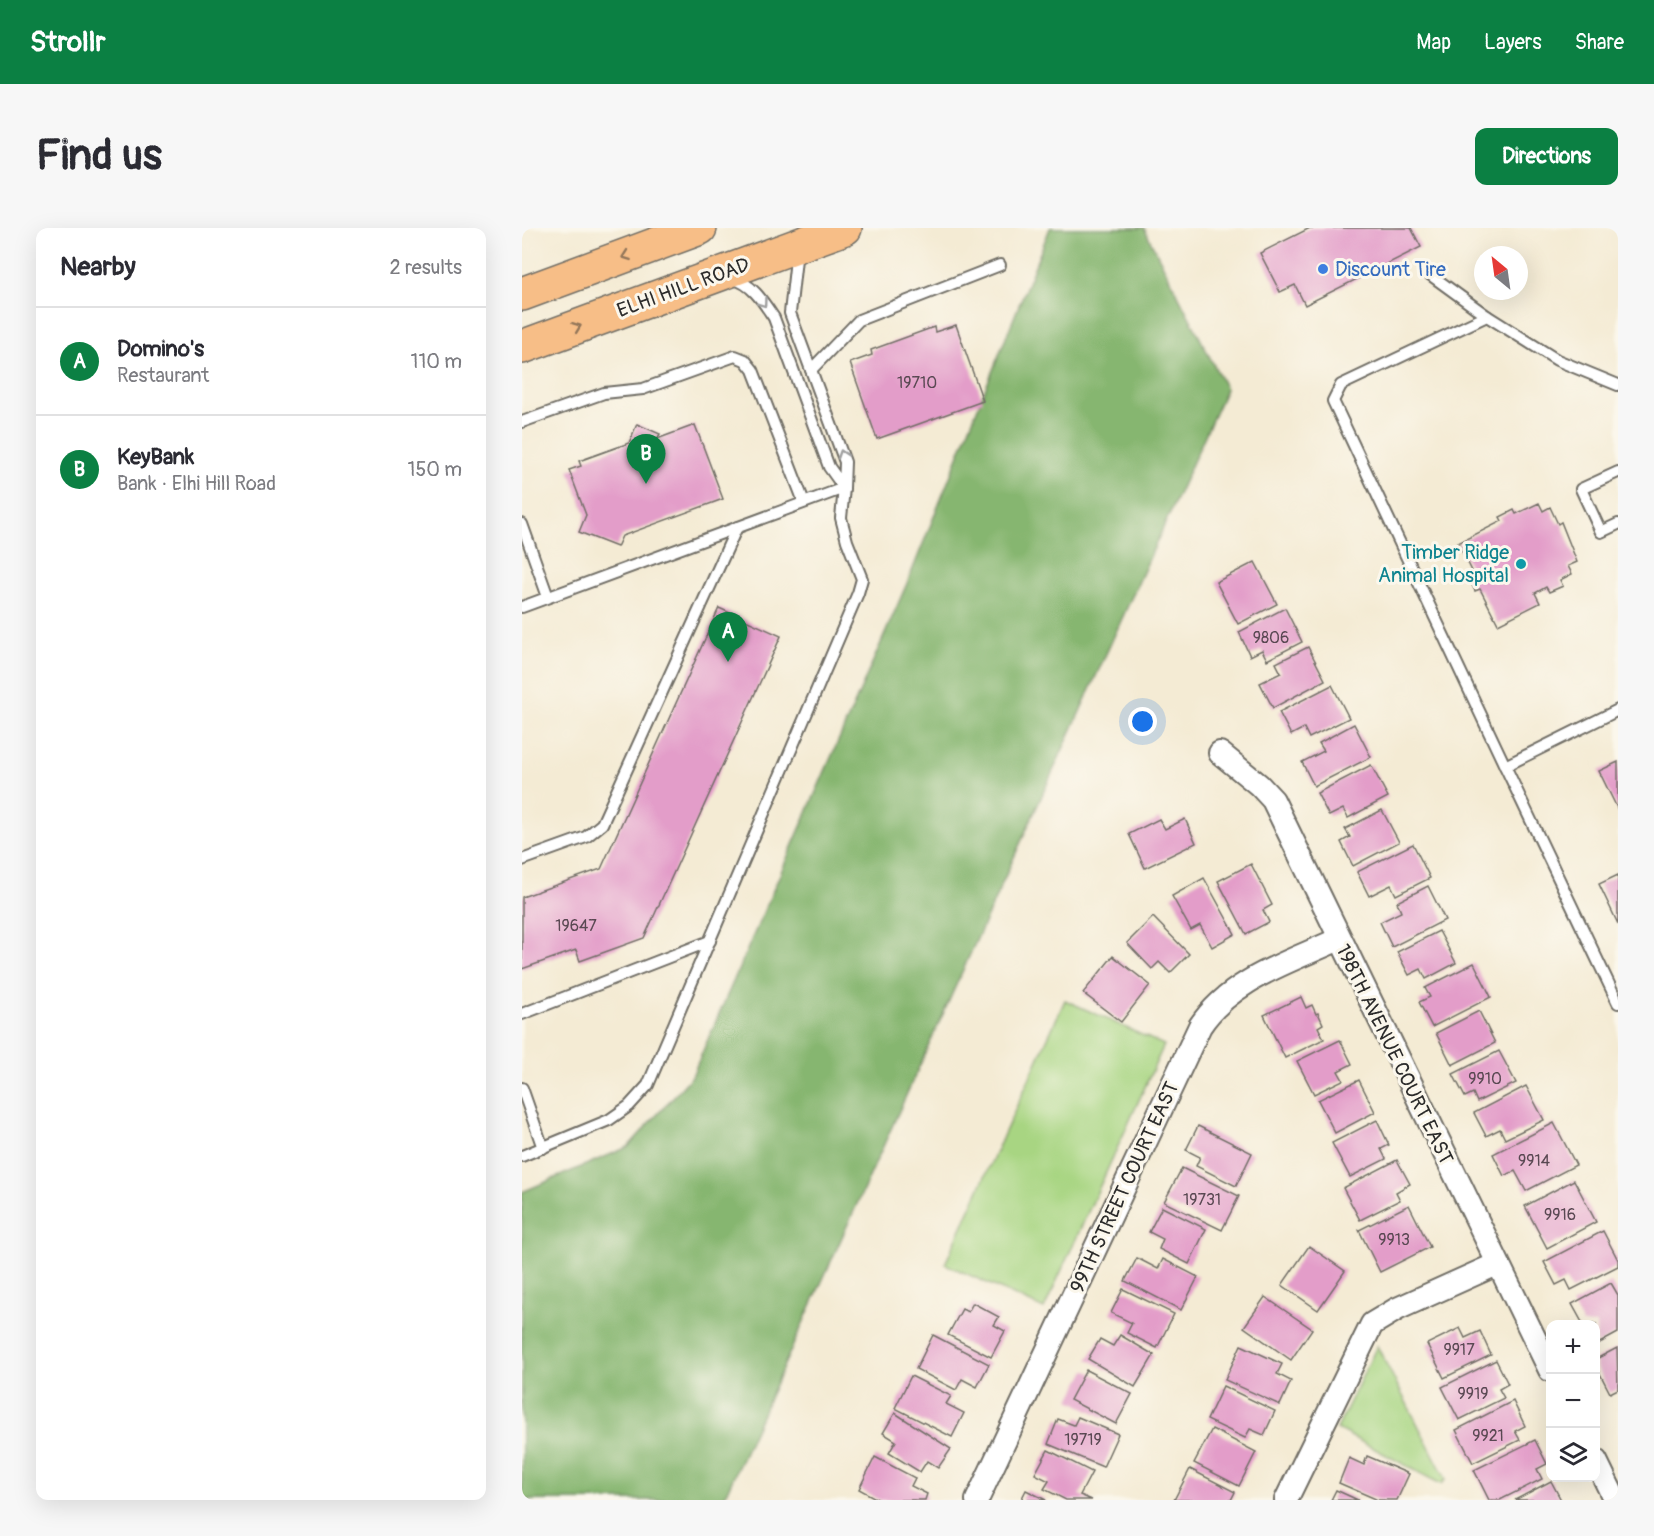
<!DOCTYPE html>
<meta charset="utf-8">
<style>
:root{--surface:#fff;--page:#f7f7f7;--text:#2b2b33;--muted:#7c7c81;--line:#e1e1e2;--accent:#0b8043}
body{margin:0;font-family:Pangolin,sans-serif;background:var(--page);color:var(--text)}
.controls{position:absolute;right:18px;bottom:18px;display:grid;overflow:hidden;border-radius:12px;box-shadow:0 6px 24px #0002}
.controls button{width:54px;height:54px;display:grid;place-items:center;padding:0;border:0;border-bottom:2px solid var(--line);background:var(--surface);color:var(--text);font:30px sans-serif}
.compass{position:absolute;left:952px;top:18px;width:54px;height:54px;border-radius:50%;background:var(--surface);box-shadow:0 6px 24px #0002;rotate:331deg}
.you{position:absolute;left:621px;top:494px;width:21px;height:21px;margin:-15px;border:4px solid #fff;border-radius:50%;background:#1a73e8;box-shadow:0 0 0 9px #1a73e833}
.badge{display:grid;place-items:center;width:39px;height:39px;border-radius:50%;background:var(--accent);color:#fff;font-size:20px;font-weight:700}
.pin{position:absolute;translate:-50% -50px;filter:drop-shadow(0 2px 3px #0008)}
.pin::after{content:'';position:absolute;top:32px;width:21px;height:18px;background:inherit;clip-path:polygon(0 0,100% 0,50% 100%)}
.list{margin:0;padding:0;list-style:none}
h2{display:flex;justify-content:space-between;align-items:center;height:78px;margin:0;padding:0 24px;font-size:26px}
h2 small{font-size:20px;font-weight:400;color:var(--muted)}
.list li{display:grid;grid-template-columns:39px 1fr auto;gap:18px;align-items:center;box-sizing:border-box;height:108px;padding:0 24px;border-top:2px solid var(--line)}
.list b{display:block;font-size:22px;white-space:nowrap}
.list p{margin:0;font-size:20px;white-space:nowrap;color:var(--muted)}
.list em{font-size:20px;font-style:normal;color:var(--muted)}
.icon{flex:none;width:33px;height:33px;fill:none;stroke:currentColor;stroke-width:2;stroke-linecap:round;stroke-linejoin:round}
.map{position:relative;flex:none;width:1096px;height:1272px;overflow:hidden;border-radius:12px}
header{display:flex;align-items:center;gap:36px;box-sizing:border-box;height:84px;padding:0 30px;background:var(--accent);color:#fff}
header strong{font-size:28px}
nav{display:flex;gap:33px;margin-inline-start:auto;font-size:21px}
.intro{display:flex;align-items:center;justify-content:space-between;box-sizing:border-box;height:144px;padding:0 36px}
h1{margin:0;font-size:42px}
.button{padding:15px 27px;border-radius:12px;background:var(--accent);color:#fff;font-size:21px;font-weight:700}
main{display:flex;gap:36px;padding:0 36px}
aside{flex:1;background:var(--surface);border-radius:12px;box-shadow:0 6px 24px #0002}
.map>svg:first-child{display:block}
.green{fill:#a8d582;stroke:#6a8056;stroke-width:1.5}
.forest{fill:#86b670;stroke:#58704e;stroke-width:1.5}
.building{fill:#e39dc9}
.lines{fill:none;stroke-linecap:round;stroke-linejoin:round}
.lane-casing{stroke:#716e66;stroke-width:14}
.street-casing{stroke:#716e66;stroke-width:26}
.primary-casing{stroke:#716e66;stroke-width:36}
.lane{stroke:#fff;stroke-width:10}
.street{stroke:#fff;stroke-width:22}
.primary{stroke:#f7be87;stroke-width:33}
.oneway{stroke:#917459}
.oneway2{stroke:#a0a0a0}
.shop-dot{fill:#3f7fe0;stroke:#fbf7ec;stroke-width:2}
.culture-dot{fill:#0f9aa8;stroke:#fbf7ec;stroke-width:2}
.labels{text-anchor:middle;stroke-width:6;stroke-linejoin:round;paint-order:stroke}
.number-label{font-size:16px;fill:#594852}
.shop-label{font-size:20px;fill:#366cbe;stroke:#fbf7ec;text-anchor:start}
.street-label{font-size:20px;fill:#2b2b2b;stroke:#fbf7ec}
.culture-label{font-size:20px;fill:#0d838f;stroke:#fbf7ec;text-anchor:end}
</style>
<header>
<strong>Strollr</strong>
<nav><a>Map</a><a>Layers</a><a>Share</a></nav>
</header>
<div class="intro"><h1>Find us</h1><a class="button">Directions</a></div>
<main>
<aside>
<h2>Nearby<small>2 results</small></h2>
<ul class="list">
<li><span class="badge">A</span><div><b>Domino's</b><p>Restaurant</p></div><em>110 m</em></li>
<li><span class="badge">B</span><div><b>KeyBank</b><p>Bank · Elhi Hill Road</p></div><em>150 m</em></li>
</ul>
</aside>
<div class="map">
<svg width="1096" height="1272" viewBox="0 0 1096 1272">
<rect width="100%" height="100%" fill="#fbf7ec"/>
<filter id="ink" filterUnits="userSpaceOnUse"><feTurbulence type="fractalNoise" baseFrequency=".0167" numOctaves="2"/><feDisplacementMap in="SourceGraphic" scale="12" xChannelSelector="R" yChannelSelector="G"/><feConvolveMatrix kernelMatrix="1 2 1 2 8 2 1 2 1" color-interpolation-filters="sRGB"/></filter>
<filter id="wash" filterUnits="userSpaceOnUse"><feTurbulence type="fractalNoise" baseFrequency=".008" numOctaves="4" result="noise"/><feDisplacementMap in="SourceGraphic" scale="24" xChannelSelector="R" yChannelSelector="G"/><feGaussianBlur stdDeviation="1.35" result="paint"/><feColorMatrix in="noise" values="0 0 0 0 0 0 0 0 0 0 0 0 0 0 0 0 0 1.4 0 .05"/><feComposite in="paint" operator="in"/></filter>
<g filter="url(#wash)">
<rect width="100%" height="100%" fill="#f4ebd4"/>
<g class="green">
<polygon points="543,772 642,817 522,1081 423,1036"/>
<polygon points="855,1118 924,1251 919,1256 815,1201"/>
</g>
<polygon class="forest" points="528,0 622,0 704,161 201,1272 0,1272 0,964 106,919 170,848 386,353"/>
<g id="blocks">
<g class="building">
<polygon points="788,0 889,0 899,19 783,77 773,57 758,64 738,25"/>
<polygon points="434,97 461,173 355,211 328,135 350,127 349,122 412,99 413,104"/>
<polygon points="115,196 138,206 135,211 173,197 201,271 100,308 95,319 57,304 64,287 47,242 59,238 57,233 107,215"/>
<polygon points="1017,275 1021,283 1028,279 1036,296 1039,294 1055,334 1046,338 1050,346 1038,352 1041,358 1027,364 1024,359 1013,365 1018,375 976,396 958,361 953,363 946,348 951,345 936,315 980,293 978,289 992,282 994,286"/>
<polygon points="733,334 755,376 716,396 694,354"/>
<polygon points="197,380 259,408 122,710 58,733 54,722 0,741 0,669 79,641"/>
<polygon points="763,380 780,414 745,432 740,422 728,428 717,404"/>
<polygon points="786,419 803,452 751,480 738,455 759,445 754,435"/>
<polygon points="810,457 827,490 787,510 782,500 769,507 757,484"/>
<polygon points="832,496 849,529 792,558 780,534 802,523 797,515"/>
<polygon points="1096,534 1096,582 1077,543"/>
<polygon points="849,537 866,569 826,590 821,581 807,588 795,565"/>
<polygon points="860,582 877,614 831,638 819,614 828,609 823,601"/>
<polygon points="637,591 643,601 663,591 674,615 623,640 607,606"/>
<polygon points="891,616 908,650 874,667 869,657 847,668 835,644"/>
<polygon points="729,636 750,677 741,682 747,694 724,706 696,653"/>
<polygon points="1096,647 1096,696 1077,656"/>
<polygon points="682,650 713,706 690,719 678,697 669,702 650,668"/>
<polygon points="906,658 923,692 870,719 858,694 879,684 875,674"/>
<polygon points="631,689 667,726 648,745 637,734 630,741 605,715"/>
<polygon points="917,703 934,735 904,751 899,741 887,747 875,724"/>
<polygon points="591,728 628,757 599,794 561,765"/>
<polygon points="952,735 969,769 910,799 897,774 908,769 903,760"/>
<polygon points="779,769 784,780 790,777 794,786 796,785 801,796 796,799 802,811 763,830 742,787"/>
<polygon points="957,783 973,815 930,837 914,805"/>
<polygon points="818,812 830,836 816,843 821,852 792,866 775,833"/>
<polygon points="977,823 994,855 955,874 951,865 943,869 931,846"/>
<polygon points="837,852 853,884 813,905 796,872"/>
<polygon points="1004,858 1022,892 983,911 978,901 964,908 952,885"/>
<polygon points="855,892 867,917 859,921 864,931 828,949 810,915"/>
<polygon points="1032,895 1054,937 1004,963 993,943 982,948 971,926"/>
<polygon points="676,898 730,925 714,958 674,938 678,929 664,922"/>
<polygon points="875,932 888,956 874,964 878,972 838,992 821,960"/>
<polygon points="660,940 717,968 700,1002 642,974"/>
<polygon points="1052,952 1074,994 1025,1020 1003,978"/>
<polygon points="887,977 908,1019 858,1044 837,1002"/>
<polygon points="640,979 684,1001 667,1036 637,1021 641,1011 627,1004"/>
<polygon points="1081,1003 1096,1032 1096,1038 1049,1062 1044,1052 1034,1057 1022,1034"/>
<polygon points="787,1018 823,1043 796,1082 760,1057"/>
<polygon points="615,1030 636,1041 641,1031 676,1049 659,1082 603,1053"/>
<polygon points="1089,1055 1096,1067 1096,1105 1074,1117 1074,1096 1061,1096 1050,1076"/>
<polygon points="601,1061 652,1086 635,1120 605,1105 610,1095 589,1085"/>
<polygon points="743,1069 790,1101 769,1132 722,1099"/>
<polygon points="451,1075 477,1089 472,1097 483,1103 469,1129 426,1107 440,1081 446,1084"/>
<polygon points="938,1100 943,1110 958,1103 969,1127 922,1150 905,1116"/>
<polygon points="411,1107 467,1136 455,1159 440,1151 434,1162 394,1141"/>
<polygon points="598,1107 632,1127 613,1159 566,1131 578,1111 591,1118"/>
<polygon points="719,1117 760,1136 755,1146 769,1153 758,1177 703,1152"/>
<polygon points="1095,1120 1096,1161 1088,1165 1074,1138 1074,1131"/>
<polygon points="974,1132 986,1156 977,1161 982,1170 937,1192 920,1159"/>
<polygon points="564,1142 610,1166 594,1196 548,1172"/>
<polygon points="389,1148 429,1168 424,1176 442,1185 430,1209 373,1180"/>
<polygon points="701,1158 753,1183 742,1207 728,1201 723,1210 685,1192"/>
<polygon points="991,1173 1003,1198 993,1203 998,1212 951,1235 934,1202"/>
<polygon points="373,1185 429,1221 416,1240 405,1233 398,1244 367,1225 374,1213 361,1205"/>
<polygon points="556,1189 596,1206 581,1239 526,1216 536,1191 552,1197"/>
<polygon points="690,1201 734,1224 717,1258 672,1235"/>
<polygon points="1013,1212 1025,1236 1015,1241 1020,1251 978,1272 967,1272 952,1242"/>
<polygon points="526,1222 570,1244 558,1267 570,1272 544,1272 522,1261 527,1253 513,1246"/>
<polygon points="845,1228 887,1246 875,1272 856,1272 817,1255 827,1230 842,1237"/>
<polygon points="353,1229 393,1250 389,1258 405,1266 403,1272 357,1272 337,1261"/>
<polygon points="668,1241 713,1264 709,1272 652,1272"/>
<polygon points="1029,1253 1039,1272 993,1272"/>
<polygon points="504,1262 524,1272 499,1272"/>
<polygon points="814,1262 836,1272 809,1272"/>
</g>
</g>
</g>
<g filter="url(#ink)">
<use href="#blocks" fill-opacity="0" stroke="#716e66" stroke-width="1.5"/>
<g class="lines">
<defs>
<g id="lane">
<polyline points="906,45 965,88"/>
<path d="M211 51C230 55 242 75 252 90L307 239 322 260 323 234 268 85 274 31 280 25"/>
<polyline points="289,142 337,92 478,37"/>
<polyline points="0,194 82,165 121,161 213,128 223,132 231,142 282,274"/>
<polyline points="1096,244 1059,261 1079,304 1096,296"/>
<polyline points="0,296 26,369"/>
<polyline points="0,379 322,260 319,290 325,313 340,351 336,365 126,857 107,878 87,892 0,928"/>
<polyline points="1096,482 983,538 1096,775"/>
<polyline points="983,538 811,173 819,157 965,88 1035,132 1096,157"/>
<polyline points="0,632 64,609 80,596 215,299"/>
<polyline points="0,786 188,713"/>
<polyline points="0,860 21,920"/>
</g>
<g id="street">
<polyline points="698,525 737,557 751,572 1028,1142"/>
<polyline points="1074,1233 1093,1272"/>
<path d="M455 1272 678 798C709 751 768 734 817 711"/>
<polyline points="764,1272 850,1096 875,1081 975,1036"/>
</g>
<g id="primary">
<polyline points="0,66 178,0"/>
<polyline points="0,119 323,0"/>
</g>
</defs>
<use href="#lane" class="lane-casing"/>
<use href="#street" class="street-casing"/>
<use href="#primary" class="primary-casing"/>
<use href="#lane" class="lane"/>
<use href="#street" class="street"/>
<use href="#primary" class="primary"/>
</g>
<defs><path id="oneway-chevron" d="M-2-3.5L2.5 0L-2 3.5" fill="none" stroke-width="1.6" stroke-linecap="round" stroke-linejoin="round" transform="scale(1.5)"/></defs>
<g class="oneway">
<use href="#oneway-chevron" transform="translate(104 28) rotate(160)"/>
<use href="#oneway-chevron" transform="translate(55 99) rotate(-21)"/>
</g>
<g class="oneway2">
<use href="#oneway-chevron" transform="translate(241 75) rotate(54)"/>
<use href="#oneway-chevron" transform="translate(320 226) rotate(-108)"/>
</g>
</g>
<circle class="shop-dot" cx="801" cy="41" r="6"/>
<circle class="culture-dot" cx="999" cy="336" r="6"/>
<g class="labels">
<g class="number-label">
<text x="395" y="160">19710</text>
<text x="749" y="415">9806</text>
<text x="54" y="703">19647</text>
<text x="963" y="856">9910</text>
<text x="1012" y="938">9914</text>
<text x="680" y="977">19731</text>
<text x="1038" y="992">9916</text>
<text x="872" y="1017">9913</text>
<text x="937" y="1127">9917</text>
<text x="951" y="1171">9919</text>
<text x="966" y="1213">9921</text>
<text x="561" y="1217">19719</text>
</g>
<g class="shop-label">
<text x="813" y="48">Discount Tire</text>
</g>
<g class="street-label">
<text transform="translate(161 59) rotate(-20)" y="7">ELHI HILL ROAD</text>
<text transform="translate(873 826) rotate(64)" y="7">198TH AVENUE COURT EAST</text>
<text transform="translate(602 959) rotate(-65)" y="7">99TH STREET COURT EAST</text>
</g>
<g class="culture-label">
<text x="987" y="331">Timber Ridge<tspan x="987" dy="23">Animal Hospital</tspan></text>
</g>
</g>
</svg>
<div class="controls">
<button>+</button>
<button>−</button>
<button><svg class="icon" aria-label="layers" viewBox="0 0 24 24"><path d="M12 4l9 5-9 5-9-5zM3 14l9 5 9-5"/></svg></button>
</div>
<svg class="compass" viewBox="-18 -18 36 36"><path d="M0-13l5 13h-10z" fill="#e53935"/><path d="M0 13l5-13h-10z" fill="#7c7c81"/></svg>
<div class="you"></div>
<div class="pin badge" style="left:206px;top:434px">A</div>
<div class="pin badge" style="left:124px;top:256px">B</div>
</div>
</main>
